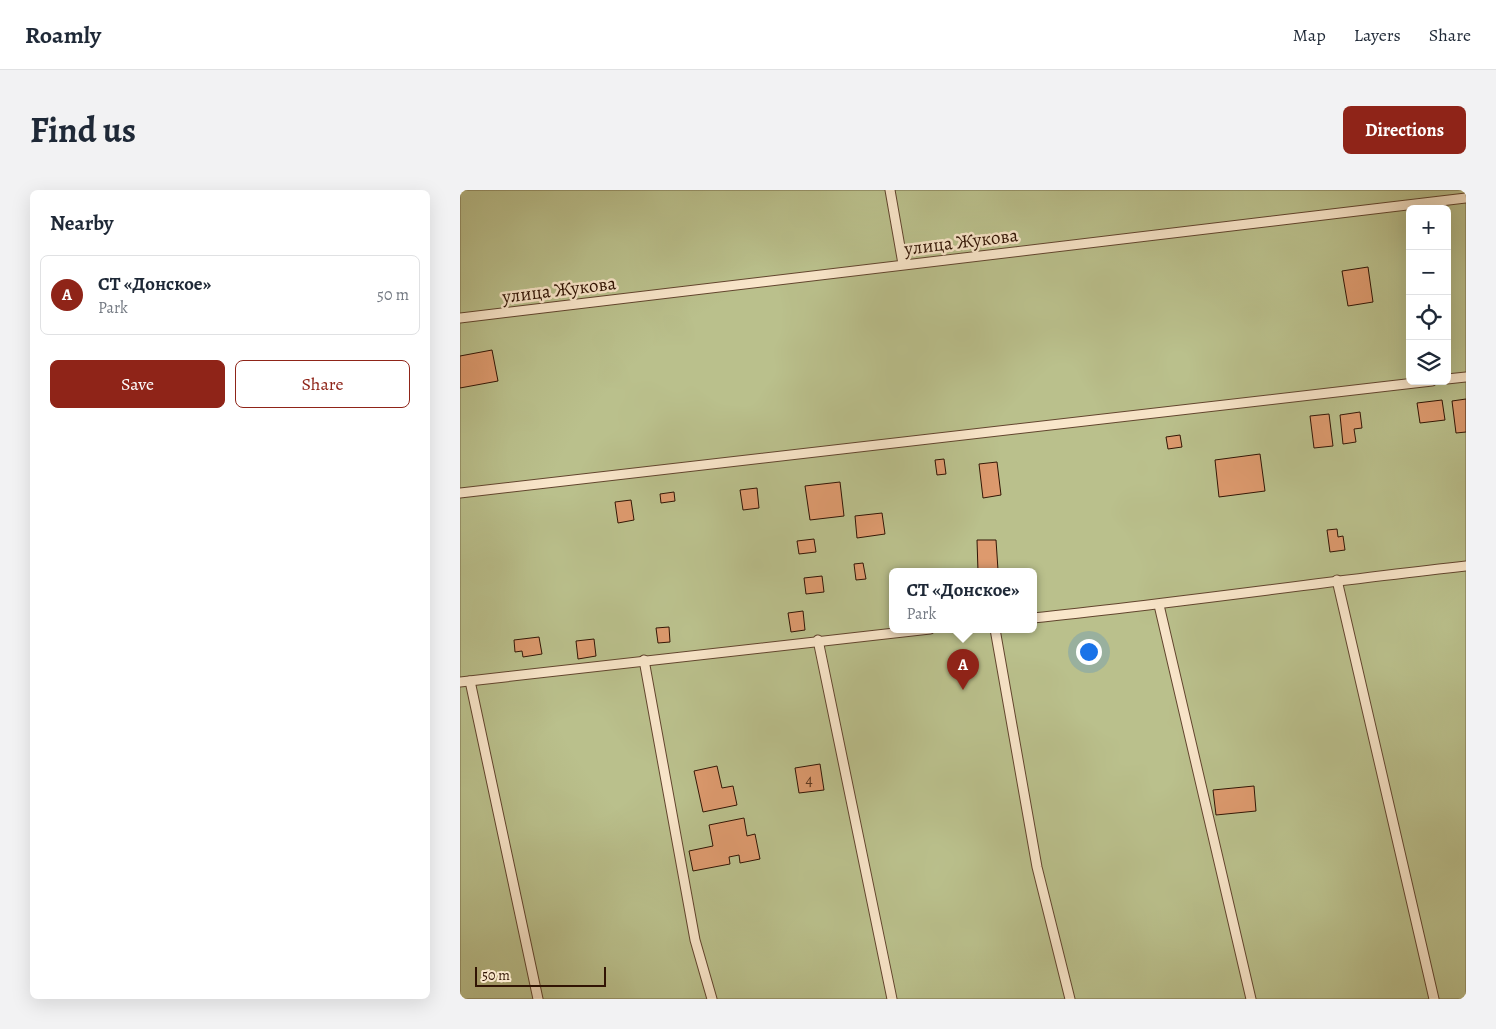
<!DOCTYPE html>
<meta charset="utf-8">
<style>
:root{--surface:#fff;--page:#f2f2f3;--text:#1f2937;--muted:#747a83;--line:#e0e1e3;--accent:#8f2418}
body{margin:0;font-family:Alegreya,serif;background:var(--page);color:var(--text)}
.controls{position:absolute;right:15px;top:15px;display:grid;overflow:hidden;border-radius:8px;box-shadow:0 5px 20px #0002}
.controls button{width:45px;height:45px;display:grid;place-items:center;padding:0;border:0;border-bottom:1px solid var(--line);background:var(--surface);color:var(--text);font:25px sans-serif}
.scale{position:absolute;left:15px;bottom:12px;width:131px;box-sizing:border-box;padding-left:5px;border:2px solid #311404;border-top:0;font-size:14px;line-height:18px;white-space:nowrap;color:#311404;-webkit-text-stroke:4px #f9e6ca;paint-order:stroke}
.you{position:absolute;left:628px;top:461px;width:18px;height:18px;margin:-12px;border:4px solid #fff;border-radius:50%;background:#1a73e8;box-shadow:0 0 0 8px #1a73e833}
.badge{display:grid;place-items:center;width:32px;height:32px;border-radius:50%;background:var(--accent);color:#fff;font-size:16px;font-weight:700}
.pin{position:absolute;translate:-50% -41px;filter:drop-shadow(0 1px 2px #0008)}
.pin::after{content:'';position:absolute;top:26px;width:18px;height:15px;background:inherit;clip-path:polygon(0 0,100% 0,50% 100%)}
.popup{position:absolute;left:429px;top:378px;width:148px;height:65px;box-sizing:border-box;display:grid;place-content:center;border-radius:8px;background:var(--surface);filter:drop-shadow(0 1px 4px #0005);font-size:16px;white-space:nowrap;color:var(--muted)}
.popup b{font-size:19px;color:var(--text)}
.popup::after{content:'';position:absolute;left:50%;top:100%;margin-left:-10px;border:10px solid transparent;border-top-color:var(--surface)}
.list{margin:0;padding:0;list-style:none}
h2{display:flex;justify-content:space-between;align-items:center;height:65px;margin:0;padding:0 20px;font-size:21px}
h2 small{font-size:16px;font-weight:400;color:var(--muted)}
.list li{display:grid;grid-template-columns:32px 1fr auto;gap:15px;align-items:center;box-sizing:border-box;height:80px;margin:0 10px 10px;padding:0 10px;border:1px solid var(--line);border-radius:8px}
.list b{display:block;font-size:19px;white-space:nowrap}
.list p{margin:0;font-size:16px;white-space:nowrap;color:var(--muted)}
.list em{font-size:16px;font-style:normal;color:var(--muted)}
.actions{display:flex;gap:10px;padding:15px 20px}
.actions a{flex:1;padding:11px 0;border:1px solid var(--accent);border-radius:8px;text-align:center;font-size:18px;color:var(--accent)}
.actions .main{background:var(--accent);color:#fff}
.icon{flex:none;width:28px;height:28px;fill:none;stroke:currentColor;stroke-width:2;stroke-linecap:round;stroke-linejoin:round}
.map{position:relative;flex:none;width:1006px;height:809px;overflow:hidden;border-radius:8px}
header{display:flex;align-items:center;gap:30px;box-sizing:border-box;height:70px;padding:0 25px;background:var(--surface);border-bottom:1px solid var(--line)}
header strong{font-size:24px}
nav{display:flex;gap:28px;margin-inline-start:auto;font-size:18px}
.intro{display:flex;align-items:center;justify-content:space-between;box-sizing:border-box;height:120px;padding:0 30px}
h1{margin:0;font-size:35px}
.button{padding:12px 22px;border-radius:8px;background:var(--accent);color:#fff;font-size:18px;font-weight:700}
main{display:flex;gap:30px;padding:0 30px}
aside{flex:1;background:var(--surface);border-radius:8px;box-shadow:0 5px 20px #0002}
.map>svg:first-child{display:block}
.green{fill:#bac08c;stroke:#766a48;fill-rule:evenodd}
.building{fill:#dd9a6e;stroke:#311404}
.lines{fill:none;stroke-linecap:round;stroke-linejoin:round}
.lane-casing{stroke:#62452e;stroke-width:11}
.lane{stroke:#f9e6ca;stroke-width:9}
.labels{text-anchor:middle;stroke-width:5;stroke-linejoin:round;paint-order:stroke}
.number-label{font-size:16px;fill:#5c361e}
.street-label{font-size:19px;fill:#311404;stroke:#f9e6ca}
</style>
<header>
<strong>Roamly</strong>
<nav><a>Map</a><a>Layers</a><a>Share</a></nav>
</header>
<div class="intro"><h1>Find us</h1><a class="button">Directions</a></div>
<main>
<aside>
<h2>Nearby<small></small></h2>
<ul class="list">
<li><span class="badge">A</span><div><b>СТ «Донское»</b><p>Park</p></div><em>50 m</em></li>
</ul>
<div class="actions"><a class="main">Save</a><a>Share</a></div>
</aside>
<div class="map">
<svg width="1006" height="809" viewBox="0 0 1006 809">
<rect width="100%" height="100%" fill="#f6d9ae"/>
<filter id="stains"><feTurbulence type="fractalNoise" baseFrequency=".004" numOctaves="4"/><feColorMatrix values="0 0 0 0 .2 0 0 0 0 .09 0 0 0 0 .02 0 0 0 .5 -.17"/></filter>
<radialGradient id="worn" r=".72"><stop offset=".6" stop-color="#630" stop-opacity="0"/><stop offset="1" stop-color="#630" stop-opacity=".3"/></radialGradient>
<path class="green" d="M0 0H1006V809H0ZM950 19H987V191H950ZM433 381H573V439H433Z"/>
<g class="building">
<polygon points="908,77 913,112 888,116 882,81"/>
<polygon points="32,160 38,191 0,198 0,166"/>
<polygon points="1006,209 1006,242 996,243 992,211"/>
<polygon points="982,210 985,230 960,233 957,213"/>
<polygon points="900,222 902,238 894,239 896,252 883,254 880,225"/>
<polygon points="869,224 873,256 854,258 850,226"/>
<polygon points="720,245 722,257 708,259 706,247"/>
<polygon points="800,264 805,301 759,307 755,270"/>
<polygon points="484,269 486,284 477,285 475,270"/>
<polygon points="537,272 541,305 523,308 519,274"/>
<polygon points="380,292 384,326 350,330 345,296"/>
<polygon points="297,298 299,318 283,320 280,300"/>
<polygon points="214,302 215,311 201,313 200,304"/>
<polygon points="171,310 174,330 158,333 155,312"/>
<polygon points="422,323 425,344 397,348 395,326"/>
<polygon points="877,339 878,347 883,346 885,360 870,362 867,340"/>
<polygon points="354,349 356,362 339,364 337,351"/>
<polygon points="517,350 536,350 538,380 518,381"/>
<polygon points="403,373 406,389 396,390 394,374"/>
<polygon points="362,386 364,402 346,404 344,388"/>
<polygon points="343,421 345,440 331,442 328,423"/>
<polygon points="209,437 210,452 198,453 196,438"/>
<polygon points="79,447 82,464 63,467 62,461 55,462 54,450"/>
<polygon points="134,449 136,466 118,469 116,451"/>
<polygon points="360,574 364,600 339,603 335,578"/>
<polygon points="257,576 262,598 273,596 277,615 243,622 234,581"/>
<polygon points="794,596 796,621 756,625 753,600"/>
<polygon points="284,628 287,646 295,644 300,669 280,673 279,665 269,667 270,674 233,681 229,661 253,656 249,635"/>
</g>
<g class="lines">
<defs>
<g id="lane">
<polyline points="430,0 443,74"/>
<polyline points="0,128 1006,8"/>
<polyline points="987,189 1006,187"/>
<polyline points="0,303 972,191"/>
<polyline points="877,390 974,809"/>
<polyline points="699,415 791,809"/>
<path d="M573 428C718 413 861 392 1006 376"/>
<polyline points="535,439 577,677 610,809"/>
<polyline points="358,450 432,809"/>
<polyline points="184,470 235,750 252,809"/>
<polyline points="10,491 78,809"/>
<polyline points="0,492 470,439"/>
</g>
</defs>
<use href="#lane" class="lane-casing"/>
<use href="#lane" class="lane"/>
</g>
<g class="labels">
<g class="number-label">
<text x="349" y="595">4</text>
</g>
<g class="street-label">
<text transform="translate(501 51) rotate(-7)" y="7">улица Жукова</text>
<text transform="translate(99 99) rotate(-7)" y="7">улица Жукова</text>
</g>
</g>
<rect width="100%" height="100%" filter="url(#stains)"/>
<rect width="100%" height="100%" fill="url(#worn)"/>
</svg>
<div class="controls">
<button>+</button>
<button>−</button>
<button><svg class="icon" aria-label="locate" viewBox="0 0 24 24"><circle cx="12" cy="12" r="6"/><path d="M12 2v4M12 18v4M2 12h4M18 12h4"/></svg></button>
<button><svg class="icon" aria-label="layers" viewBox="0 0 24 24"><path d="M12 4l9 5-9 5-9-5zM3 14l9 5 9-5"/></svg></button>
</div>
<div class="scale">50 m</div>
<div class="you"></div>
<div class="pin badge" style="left:503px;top:500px">A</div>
<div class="popup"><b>СТ «Донское»</b>Park</div>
</div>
</main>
